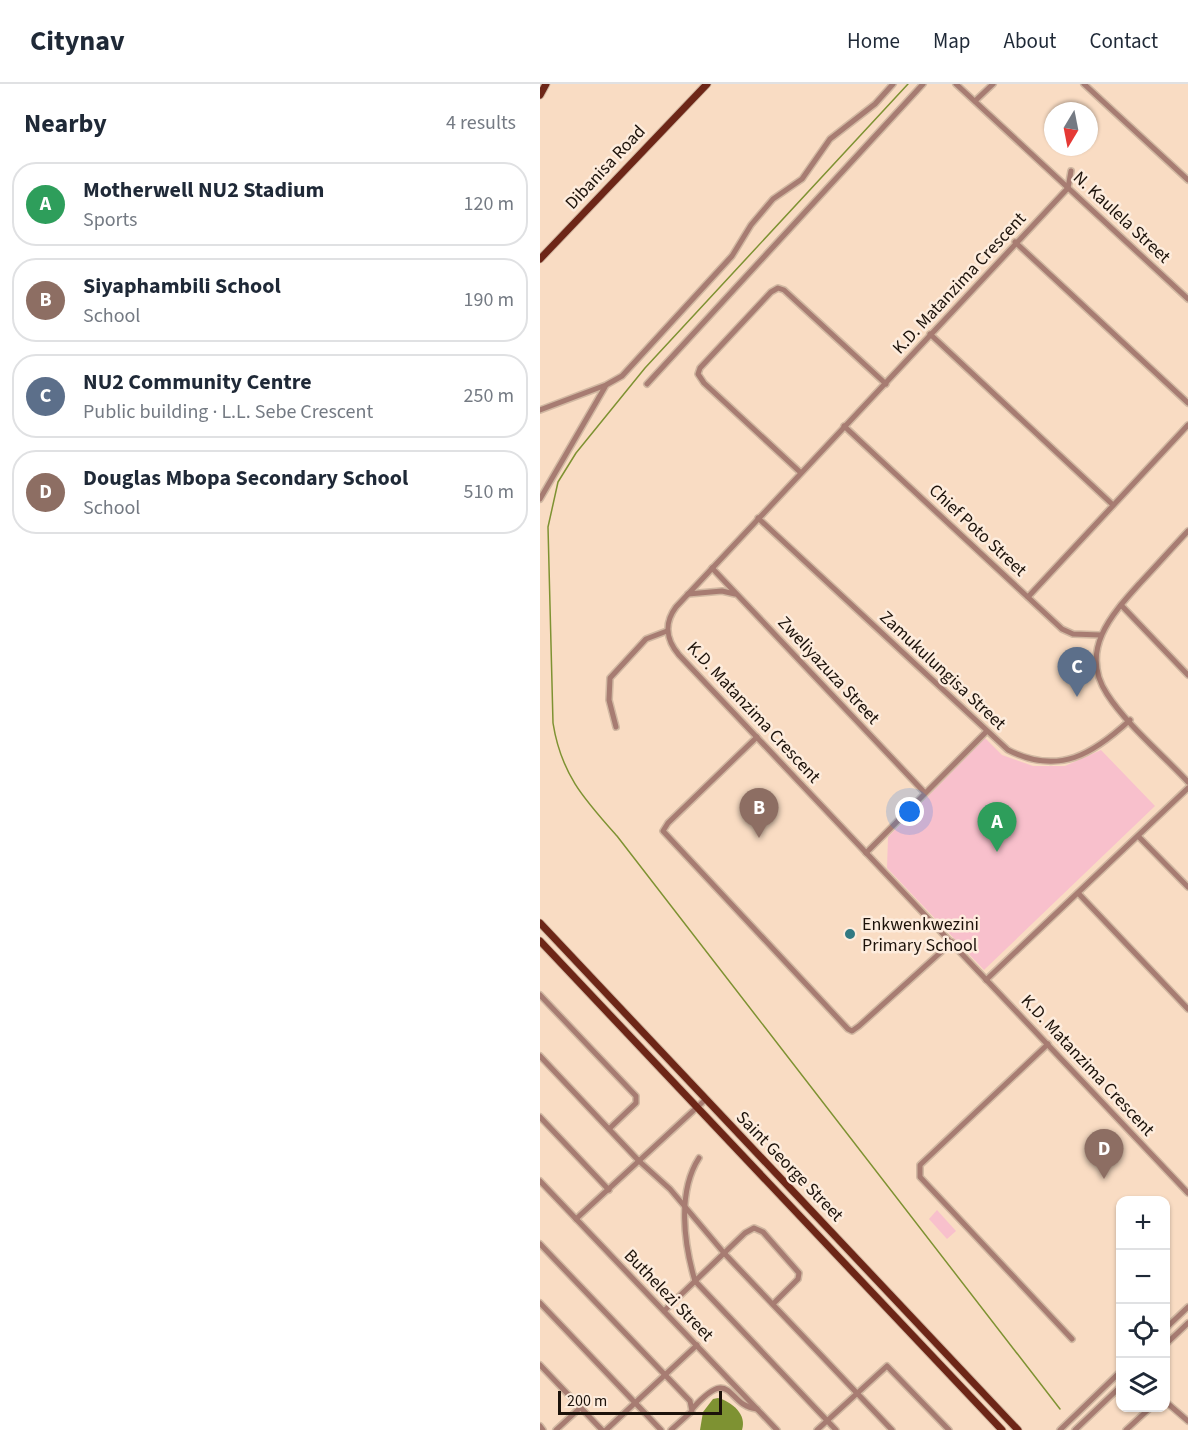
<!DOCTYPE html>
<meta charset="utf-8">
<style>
:root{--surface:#fff;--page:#f2f2f3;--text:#1f2937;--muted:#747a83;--line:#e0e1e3;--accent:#d93025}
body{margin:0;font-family:"Source Sans 3",sans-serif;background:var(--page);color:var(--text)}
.controls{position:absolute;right:18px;bottom:18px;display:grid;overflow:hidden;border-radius:12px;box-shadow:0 2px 4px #0004}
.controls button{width:54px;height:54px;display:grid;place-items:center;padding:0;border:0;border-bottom:2px solid var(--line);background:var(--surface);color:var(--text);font:30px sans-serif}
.compass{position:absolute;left:504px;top:18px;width:54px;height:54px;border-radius:50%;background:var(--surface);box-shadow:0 2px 4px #0004;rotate:190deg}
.scale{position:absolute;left:18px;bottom:15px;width:164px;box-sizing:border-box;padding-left:6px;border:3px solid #1c120a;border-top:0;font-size:16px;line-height:21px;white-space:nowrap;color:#1c120a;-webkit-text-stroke:4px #fdecdd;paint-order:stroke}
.you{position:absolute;left:370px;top:728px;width:21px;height:21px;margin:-15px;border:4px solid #fff;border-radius:50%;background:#1a73e8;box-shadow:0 0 0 9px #1a73e833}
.badge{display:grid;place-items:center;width:39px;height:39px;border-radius:50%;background:var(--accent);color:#fff;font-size:20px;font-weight:700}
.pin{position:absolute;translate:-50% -50px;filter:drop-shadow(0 2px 3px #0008)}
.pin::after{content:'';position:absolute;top:32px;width:21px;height:18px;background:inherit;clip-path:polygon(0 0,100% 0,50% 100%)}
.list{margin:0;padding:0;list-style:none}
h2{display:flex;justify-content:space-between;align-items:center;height:78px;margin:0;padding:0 24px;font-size:26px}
h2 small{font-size:20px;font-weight:400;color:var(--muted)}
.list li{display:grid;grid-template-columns:39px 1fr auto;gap:18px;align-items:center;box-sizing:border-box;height:84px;margin:0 12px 12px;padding:0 12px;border:2px solid var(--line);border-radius:24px}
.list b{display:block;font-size:22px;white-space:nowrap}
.list p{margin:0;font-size:20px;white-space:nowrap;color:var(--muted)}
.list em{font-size:20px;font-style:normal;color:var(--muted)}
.icon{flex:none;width:33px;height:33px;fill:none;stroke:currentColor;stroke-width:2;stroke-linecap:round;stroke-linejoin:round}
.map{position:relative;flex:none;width:648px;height:1346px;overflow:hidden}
header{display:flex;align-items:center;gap:36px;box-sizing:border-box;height:84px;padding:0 30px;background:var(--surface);border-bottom:2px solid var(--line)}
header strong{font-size:28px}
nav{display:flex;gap:33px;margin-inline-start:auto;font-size:21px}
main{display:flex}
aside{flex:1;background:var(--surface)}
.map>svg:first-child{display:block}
.green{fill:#f8c0cc}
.water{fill:#7e9232}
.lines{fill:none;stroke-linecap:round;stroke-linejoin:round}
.stream{stroke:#7e9232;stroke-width:1.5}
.minor-casing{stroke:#d1b8a2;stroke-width:8}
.major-casing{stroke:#d1b8a2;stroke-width:9}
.minor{stroke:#a77c72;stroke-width:5}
.major{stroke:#6d2617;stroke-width:7}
.poi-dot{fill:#317982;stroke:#fdecdd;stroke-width:2}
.labels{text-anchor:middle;stroke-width:5;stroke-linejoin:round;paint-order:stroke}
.street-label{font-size:18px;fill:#1c120a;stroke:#fdecdd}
.poi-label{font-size:18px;fill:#1c120a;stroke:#fdecdd;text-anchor:start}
</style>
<header>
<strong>Citynav</strong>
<nav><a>Home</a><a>Map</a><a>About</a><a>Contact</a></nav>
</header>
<main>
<aside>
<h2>Nearby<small>4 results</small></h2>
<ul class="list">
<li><span class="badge" style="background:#2e9e5b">A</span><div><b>Motherwell NU2 Stadium</b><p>Sports</p></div><em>120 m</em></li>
<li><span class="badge" style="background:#8d6e63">B</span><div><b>Siyaphambili School</b><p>School</p></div><em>190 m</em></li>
<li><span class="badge" style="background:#5c6f8a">C</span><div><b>NU2 Community Centre</b><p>Public building · L.L. Sebe Crescent</p></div><em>250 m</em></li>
<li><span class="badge" style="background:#8d6e63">D</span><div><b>Douglas Mbopa Secondary School</b><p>School</p></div><em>510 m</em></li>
</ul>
</aside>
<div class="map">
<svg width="648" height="1346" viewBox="0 0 648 1346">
<rect width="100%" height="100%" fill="#f9dcc3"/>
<g class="green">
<polygon points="445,654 462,671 493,682 525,682 561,666 615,722 444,886 347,784 348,753"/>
<polygon points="397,1126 416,1147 407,1155 389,1135"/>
</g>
<path class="water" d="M178 1314C192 1318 207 1330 202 1346H160L163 1328 173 1315Z"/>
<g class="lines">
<path class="stream" d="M368 0 105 284 36 369 18 398 8 443 13 639C21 690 44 715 77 752L520 1325"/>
<defs>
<g id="minor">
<polyline points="416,0 648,215"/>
<polyline points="544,0 648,96"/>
<polyline points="435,17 453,0"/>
<path d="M531 87 528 104 136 523C124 539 126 556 139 571L648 1109"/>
<polyline points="475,158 648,319"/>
<polyline points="390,250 573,421"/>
<polyline points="107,300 383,0"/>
<polyline points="0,326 66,301 82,292 192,172 211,141 233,115 262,95 290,55 335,20 353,0"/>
<polyline points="304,342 522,545 533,550 560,551"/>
<polyline points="260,388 164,299 158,290 160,284 231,208 238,204 244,206 346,300"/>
<polyline points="0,415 65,303"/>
<path d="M218 434 468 666C519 692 553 670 590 636"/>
<path d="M648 447C632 464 617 481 601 498 573 529 538 566 567 610 587 641 622 670 648 698"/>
<polyline points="172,484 385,709"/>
<polyline points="148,510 182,507 195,510"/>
<polyline points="488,513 648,341"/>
<polyline points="581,521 648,591"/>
<polyline points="76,643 69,616 70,594 106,555 127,547"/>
<polyline points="217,653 128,739 123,747 308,945 312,947 319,942 412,858"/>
<polyline points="598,752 648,803"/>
<polyline points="326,769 446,648"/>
<polyline points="538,809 648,925"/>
<polyline points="446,896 648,704"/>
<polyline points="0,911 96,1012 96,1019 69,1045"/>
<polyline points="508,960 380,1081 380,1093 532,1255"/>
<polyline points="0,972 99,1077 130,1105 184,1169 352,1346"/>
<polyline points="0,1033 69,1106"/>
<path d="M159 1074C137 1108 144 1160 155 1197L296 1346"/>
<polyline points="0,1097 237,1346"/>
<polyline points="36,1135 166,1015"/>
<polyline points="0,1160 150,1317 152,1327 131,1346"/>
<polyline points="0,1219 121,1346"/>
<polyline points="124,1227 205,1149 214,1144 223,1148 259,1189 258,1195 233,1220"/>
<polyline points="626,1244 648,1223"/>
<polyline points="626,1260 648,1239"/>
<polyline points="0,1281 62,1346"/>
<polyline points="626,1318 648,1337"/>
<path d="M153 1324C193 1280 186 1322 217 1325"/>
<polyline points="0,1342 3,1346"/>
<polyline points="16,1346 40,1324"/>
<polyline points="66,1346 157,1261"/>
<polyline points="277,1346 347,1282 409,1346"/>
<polyline points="520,1346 580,1288"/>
<polyline points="535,1346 580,1303"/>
<polyline points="586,1346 610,1324"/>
</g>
<g id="major">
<polyline points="0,11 6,0"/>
<polyline points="0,175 167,0"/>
<polyline points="0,839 478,1346"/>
<polyline points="0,857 462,1346"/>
</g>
</defs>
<use href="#minor" class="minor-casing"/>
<use href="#major" class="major-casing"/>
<use href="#minor" class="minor"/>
<use href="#major" class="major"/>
</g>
<circle class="poi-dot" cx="310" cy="850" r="6"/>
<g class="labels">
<g class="street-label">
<text transform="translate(65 83) rotate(-47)" y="6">Dibanisa Road</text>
<text transform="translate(582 133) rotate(43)" y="6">N. Kaulela Street</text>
<text transform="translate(419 199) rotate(-47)" y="6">K.D. Matanzima Crescent</text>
<text transform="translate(438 446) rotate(43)" y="6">Chief Poto Street</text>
<text transform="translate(289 586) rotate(47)" y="6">Zweliyazuza Street</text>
<text transform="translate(403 586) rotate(43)" y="6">Zamukulungisa Street</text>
<text transform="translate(214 628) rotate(47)" y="6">K.D. Matanzima Crescent</text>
<text transform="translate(548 981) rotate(47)" y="6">K.D. Matanzima Crescent</text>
<text transform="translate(250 1082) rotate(46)" y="6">Saint George Street</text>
<text transform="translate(129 1211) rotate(46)" y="6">Buthelezi Street</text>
</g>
<g class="poi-label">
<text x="322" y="846">Enkwenkwezini<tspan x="322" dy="21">Primary School</tspan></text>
</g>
</g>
</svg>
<div class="controls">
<button>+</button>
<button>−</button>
<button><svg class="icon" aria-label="locate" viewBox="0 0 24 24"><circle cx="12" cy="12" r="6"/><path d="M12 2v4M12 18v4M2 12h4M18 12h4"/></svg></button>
<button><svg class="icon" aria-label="layers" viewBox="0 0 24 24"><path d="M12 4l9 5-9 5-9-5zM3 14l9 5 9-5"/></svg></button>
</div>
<svg class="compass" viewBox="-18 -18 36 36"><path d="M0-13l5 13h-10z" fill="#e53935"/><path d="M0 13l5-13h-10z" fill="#747a83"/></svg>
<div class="scale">200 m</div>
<div class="you"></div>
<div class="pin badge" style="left:457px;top:768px;background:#2e9e5b">A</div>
<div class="pin badge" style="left:219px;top:754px;background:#8d6e63">B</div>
<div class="pin badge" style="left:537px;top:613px;background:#5c6f8a">C</div>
<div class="pin badge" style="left:564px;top:1095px;background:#8d6e63">D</div>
</div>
</main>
